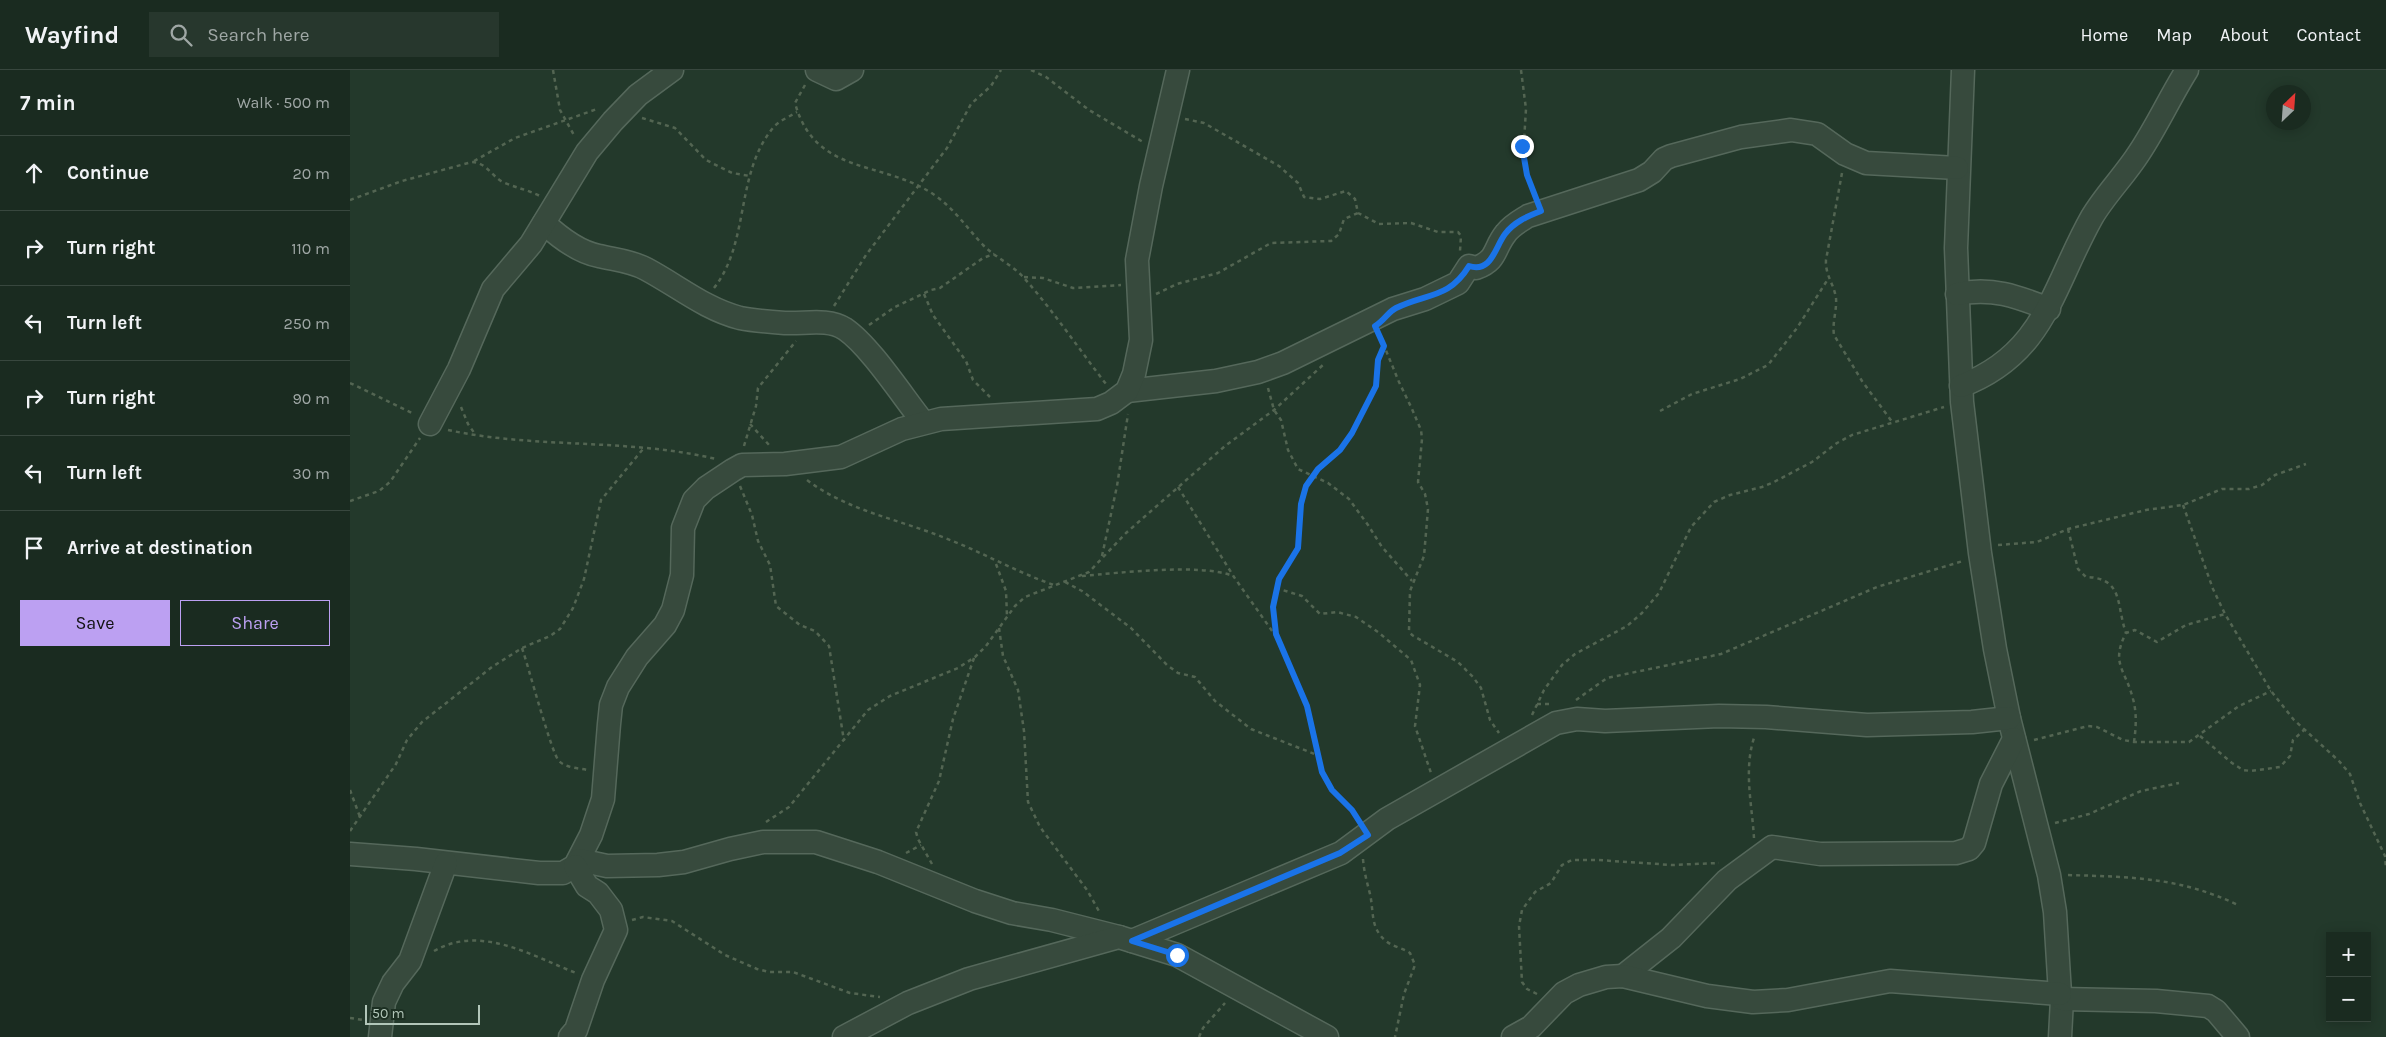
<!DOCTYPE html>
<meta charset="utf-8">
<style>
:root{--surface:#1a2b20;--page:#27372d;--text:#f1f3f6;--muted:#9fa7a5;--line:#38473e;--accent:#bca0f2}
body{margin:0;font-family:Karla,sans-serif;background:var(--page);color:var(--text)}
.controls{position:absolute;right:15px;bottom:15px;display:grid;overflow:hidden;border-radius:0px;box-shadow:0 2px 12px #0003}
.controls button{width:45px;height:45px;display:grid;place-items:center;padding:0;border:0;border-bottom:1px solid var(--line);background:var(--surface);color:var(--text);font:25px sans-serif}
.compass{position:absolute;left:1916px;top:15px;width:45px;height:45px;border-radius:50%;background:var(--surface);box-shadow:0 2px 12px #0003;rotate:25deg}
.scale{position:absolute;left:15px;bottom:12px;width:115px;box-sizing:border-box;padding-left:5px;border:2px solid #b2c6b9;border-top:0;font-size:14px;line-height:18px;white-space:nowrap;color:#b2c6b9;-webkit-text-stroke:4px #1c2f22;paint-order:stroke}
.stop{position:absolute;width:15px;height:15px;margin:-11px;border:4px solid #1a73e8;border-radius:50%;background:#fff}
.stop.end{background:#1a73e8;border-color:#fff;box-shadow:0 1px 5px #0008}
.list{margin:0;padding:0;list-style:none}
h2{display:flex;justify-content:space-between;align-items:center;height:65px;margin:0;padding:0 20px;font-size:21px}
h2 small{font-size:16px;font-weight:400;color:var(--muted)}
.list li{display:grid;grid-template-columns:32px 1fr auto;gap:15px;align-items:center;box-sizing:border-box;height:75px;padding:0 20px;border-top:1px solid var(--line)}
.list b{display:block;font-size:19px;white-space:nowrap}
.list em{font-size:16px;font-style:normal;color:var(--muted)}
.actions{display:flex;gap:10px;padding:15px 20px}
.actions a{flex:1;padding:11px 0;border:1px solid var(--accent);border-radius:0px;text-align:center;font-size:18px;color:var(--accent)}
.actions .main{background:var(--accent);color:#111}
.icon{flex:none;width:28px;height:28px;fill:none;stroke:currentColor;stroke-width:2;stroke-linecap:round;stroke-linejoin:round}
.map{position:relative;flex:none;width:2036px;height:967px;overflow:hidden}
header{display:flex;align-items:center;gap:30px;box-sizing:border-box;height:70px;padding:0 25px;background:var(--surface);border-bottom:1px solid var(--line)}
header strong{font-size:24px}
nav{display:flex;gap:28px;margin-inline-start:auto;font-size:18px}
.search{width:350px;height:45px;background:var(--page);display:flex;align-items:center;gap:12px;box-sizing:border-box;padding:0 18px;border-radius:0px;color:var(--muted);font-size:19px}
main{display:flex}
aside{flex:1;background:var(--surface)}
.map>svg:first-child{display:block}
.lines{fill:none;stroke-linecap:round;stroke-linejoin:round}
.minor-casing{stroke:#55685b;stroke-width:25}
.path{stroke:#536552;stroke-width:2.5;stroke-dasharray:4 4;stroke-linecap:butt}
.minor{stroke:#374a3d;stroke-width:22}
.route{stroke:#1a73e8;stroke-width:6}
</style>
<header>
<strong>Wayfind</strong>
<div class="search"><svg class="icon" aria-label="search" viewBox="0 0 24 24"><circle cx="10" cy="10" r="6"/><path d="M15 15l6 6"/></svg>Search here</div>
<nav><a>Home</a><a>Map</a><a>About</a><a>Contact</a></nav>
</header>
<main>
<aside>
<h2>7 min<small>Walk · 500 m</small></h2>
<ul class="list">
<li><svg class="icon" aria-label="ahead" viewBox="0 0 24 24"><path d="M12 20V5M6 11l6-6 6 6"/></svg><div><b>Continue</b></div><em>20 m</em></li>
<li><svg class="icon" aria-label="right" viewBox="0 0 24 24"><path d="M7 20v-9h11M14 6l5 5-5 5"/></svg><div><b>Turn right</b></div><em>110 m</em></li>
<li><svg class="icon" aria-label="left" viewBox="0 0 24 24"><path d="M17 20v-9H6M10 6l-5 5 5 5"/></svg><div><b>Turn left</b></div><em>250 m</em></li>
<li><svg class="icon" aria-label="right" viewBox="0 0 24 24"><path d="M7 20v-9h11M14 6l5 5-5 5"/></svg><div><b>Turn right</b></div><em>90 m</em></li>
<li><svg class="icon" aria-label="left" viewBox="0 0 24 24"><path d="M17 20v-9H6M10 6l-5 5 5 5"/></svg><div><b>Turn left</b></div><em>30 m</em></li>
<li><svg class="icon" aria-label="arrive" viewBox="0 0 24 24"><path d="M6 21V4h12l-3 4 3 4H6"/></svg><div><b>Arrive at destination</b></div></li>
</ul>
<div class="actions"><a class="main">Save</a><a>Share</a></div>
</aside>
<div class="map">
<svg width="2036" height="967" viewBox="0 0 2036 967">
<rect width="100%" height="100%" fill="#23392b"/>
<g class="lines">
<defs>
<g id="minor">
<polyline points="467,0 486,9 502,0"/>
<polyline points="1613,0 1606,178 1612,332 1630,483 1645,579 1659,648 1699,805 1705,842 1710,924 1712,929 1710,967"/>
<path d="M194 153C209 167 228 182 249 186 266 190 281 191 296 199 328 216 355 239 390 248 405 251 421 252 436 253 455 254 478 248 495 259 520 276 553 327 573 352"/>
<path d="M1607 224C1642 217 1666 226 1699 239"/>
<path d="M1611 316C1695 284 1702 218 1742 147 1755 125 1775 105 1789 83 1807 56 1820 27 1837 0"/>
<path d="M777 321 866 311 908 302 933 293 1043 239 1075 229 1108 213 1119 196 1126 198C1148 190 1143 179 1156 163 1162 155 1170 151 1178 146L1289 110 1302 102 1314 89 1321 86 1391 67 1441 60 1467 64 1495 84 1516 93 1607 98"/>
<polyline points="80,354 109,299 143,219 181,174 237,82 263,51 288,25 322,0"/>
<polyline points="0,784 66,789 189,803 213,803 225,796 241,765 253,729 259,654 261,635 268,617 287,587 315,555 323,540 332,505 333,458 344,430 356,418 383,400 392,395 435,394 491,387 552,359 591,349 747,339 761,333 777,321 784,304 791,270 787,190 801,116 828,0"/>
<polyline points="229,790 257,796 308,795 334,792 380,779 413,772 466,772 528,792 625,831 662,843 702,850 769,867"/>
<polyline points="782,871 991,783 1037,749 1206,653 1227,649 1255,651 1369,646 1416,647 1517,655 1622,652 1659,648"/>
<polyline points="1273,906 1321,868 1377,810 1422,777 1470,784 1606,783 1619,779 1624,773 1641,714 1664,669"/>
<polyline points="1712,929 1806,931 1858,936 1866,941 1888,967"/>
<polyline points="30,967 34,932 43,913 60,891 96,793"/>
<polyline points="220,967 226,960 243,910 266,860 261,840 248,823 237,816 225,796"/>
<polyline points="494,967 558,933 619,909 769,867 827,885 977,967"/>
<polyline points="1163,967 1181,957 1214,923 1229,915 1256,907 1273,906 1357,926 1403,932 1438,930 1540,911 1710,924"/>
</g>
</defs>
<use href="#minor" class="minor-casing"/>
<g class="path">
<polyline points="203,0 210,40 225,67"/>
<polyline points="681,0 696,7 739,40 793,72"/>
<polyline points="1171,0 1176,39 1173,88 1184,123"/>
<path d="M455 15 445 33C465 106 532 90 583 124 604 138 616 157 633 175 646 188 663 195 675 209 704 242 729 279 756 314"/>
<polyline points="292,48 325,58 356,90 382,103 400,106"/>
<polyline points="835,49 854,53 929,96 948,113 954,127 970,129 996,121 1005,129 1008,143 1029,154 1061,153 1088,162 1108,162 1111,166 1110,181"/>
<polyline points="124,91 165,68 247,39"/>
<path d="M1492 103 1476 190C1475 205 1484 214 1486 228 1487 241 1482 252 1484 265L1512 311 1543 353"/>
<path d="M0 130 52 111 122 92C138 93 142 108 155 113 167 118 178 120 190 126"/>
<polyline points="674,207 693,208 723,218 771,215"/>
<path d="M364 218C400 172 385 106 422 59 428 51 439 47 447 42"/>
<polyline points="574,224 583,245 616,291 623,310 640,327"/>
<polyline points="806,224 827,214 868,203 921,173 981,171 989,164 994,149 1008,143"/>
<polyline points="484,236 516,185 597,78 621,34 641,16 651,0"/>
<polyline points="519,255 545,237 581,220 590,218 633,188 644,184"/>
<polyline points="1030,266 1049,312 1062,339 1071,360 1072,369 1068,412 1075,424 1078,439 1074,486 1060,521 1059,561 1062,565 1108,592 1123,607 1131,618 1140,650 1149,663"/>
<polyline points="0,313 64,344"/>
<polyline points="918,318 924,340 931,350 938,380 948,399 978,413 999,429 1018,455 1032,477 1062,511"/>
<polyline points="111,337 118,354 125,364"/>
<polyline points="1310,341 1342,324 1390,309 1418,295 1447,258 1478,209"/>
<polyline points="400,354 420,376"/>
<path d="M98 360C186 379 278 368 366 389"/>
<polyline points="394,376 406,336 408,318 446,271"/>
<path d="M457 410C498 441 548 449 595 468 632 482 666 502 704 515"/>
<polyline points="390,416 402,445 408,471 420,495 426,536 450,555 465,561 479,576 494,671"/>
<polyline points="828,417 884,507 932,575 957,636 972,702 981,720 1007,747"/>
<polyline points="0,431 29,421 40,412 70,368"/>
<polyline points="1833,435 1863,519 1875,544 1921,621 1944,650 1989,691 2000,704 2010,733 2035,786 2036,799"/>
<path d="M1718 459 1728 499 1736 507C1774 508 1766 535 1776 563"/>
<polyline points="1648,475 1687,472 1718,459 1796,440 1833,435 1872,419 1899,419 1912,415 1925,405 1956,394"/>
<polyline points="752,486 767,416 778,344"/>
<polyline points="646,494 656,521 657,546"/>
<path d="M732 506C768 503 851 493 883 506"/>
<polyline points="715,512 732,521 781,558 817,595 828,603 845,607 865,631 901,659 967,685"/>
<polyline points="926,518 952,526 970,544 987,542 1006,547 1028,562 1061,590 1070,615 1065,656 1081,703"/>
<polyline points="649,558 653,586 668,620 674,661 678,732 690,757 737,820 750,843"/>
<polyline points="926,563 923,530 929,509 948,478 951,434 956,416 968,399 990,380 1001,363 1026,316 1028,290 1034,276"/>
<path d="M172 578C178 595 202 685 209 691 216 698 228 698 238 700"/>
<polyline points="1226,630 1257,608 1371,584 1527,517 1613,491"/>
<polyline points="1187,634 1201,634"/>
<polyline points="1182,645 1194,620 1212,595 1225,584 1277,556 1292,543 1309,523 1341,457 1364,432 1380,425 1412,417 1424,412 1462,392 1487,373 1502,365 1594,337"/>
<polyline points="1850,666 1882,693 1893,700 1901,701 1930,697 1940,686 1943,670 1954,660"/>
<polyline points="1684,670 1738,656 1747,657 1773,670 1784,672 1839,672 1889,636 1921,621"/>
<path d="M1784 672C1786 658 1787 643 1783 629 1776 600 1760 594 1776 563L1785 560 1807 572 1836 555 1875 544"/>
<polyline points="0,720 10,747"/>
<polyline points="416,752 439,737 518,640 540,626 608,598 625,587 636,576 665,536 675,527 739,502 776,463 875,376 924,340 974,294"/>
<polyline points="1705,753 1739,744 1791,721 1829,713"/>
<polyline points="0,761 46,694 57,670 72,652 142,597 172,578 200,566 210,559 223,538 234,509 251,430 293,379"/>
<path d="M1404 768C1402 734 1393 698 1405 665"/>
<polyline points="556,783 571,775"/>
<path d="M1013 789C1014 802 1017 812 1020 824 1024 842 1020 858 1036 871 1043 877 1053 878 1060 883L1065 895 1054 924 1045 967"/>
<polyline points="582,794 568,769 566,762 589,711 603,649 624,588"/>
<path d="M1718 805C1781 807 1829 807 1888 835"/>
<polyline points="282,850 293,847 322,851 375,885 407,899 419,902 443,902 500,923 530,927"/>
<path d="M84 881C131 854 182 886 226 903"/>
<polyline points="1187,924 1177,919 1172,912 1169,856 1172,840 1185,822 1201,813 1212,795 1222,790 1248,790 1322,795 1369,793"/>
<polyline points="0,948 13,950"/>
<polyline points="849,967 853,958 875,933"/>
</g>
<use href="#minor" class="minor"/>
</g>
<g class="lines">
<path class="route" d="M827 885 782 871 990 783 1018 765 1002 740 982 720 972 702 957 636 926 564 923 537 929 509 948 478 951 434 956 416 968 399 990 380 1002 363 1026 316 1028 290 1034 276 1025 256C1034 251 1038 242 1046 238 1076 223 1099 229 1119 196 1142 203 1145 177 1155 164 1164 152 1178 146 1191 141L1177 105 1172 76"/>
</g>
</svg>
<div class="controls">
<button>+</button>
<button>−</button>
</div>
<svg class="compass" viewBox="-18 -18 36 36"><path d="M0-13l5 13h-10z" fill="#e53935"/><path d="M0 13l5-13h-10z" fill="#9fa7a5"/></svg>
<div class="scale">50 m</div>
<div class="stop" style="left:827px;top:885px"></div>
<div class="stop end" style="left:1172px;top:76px"></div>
</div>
</main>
